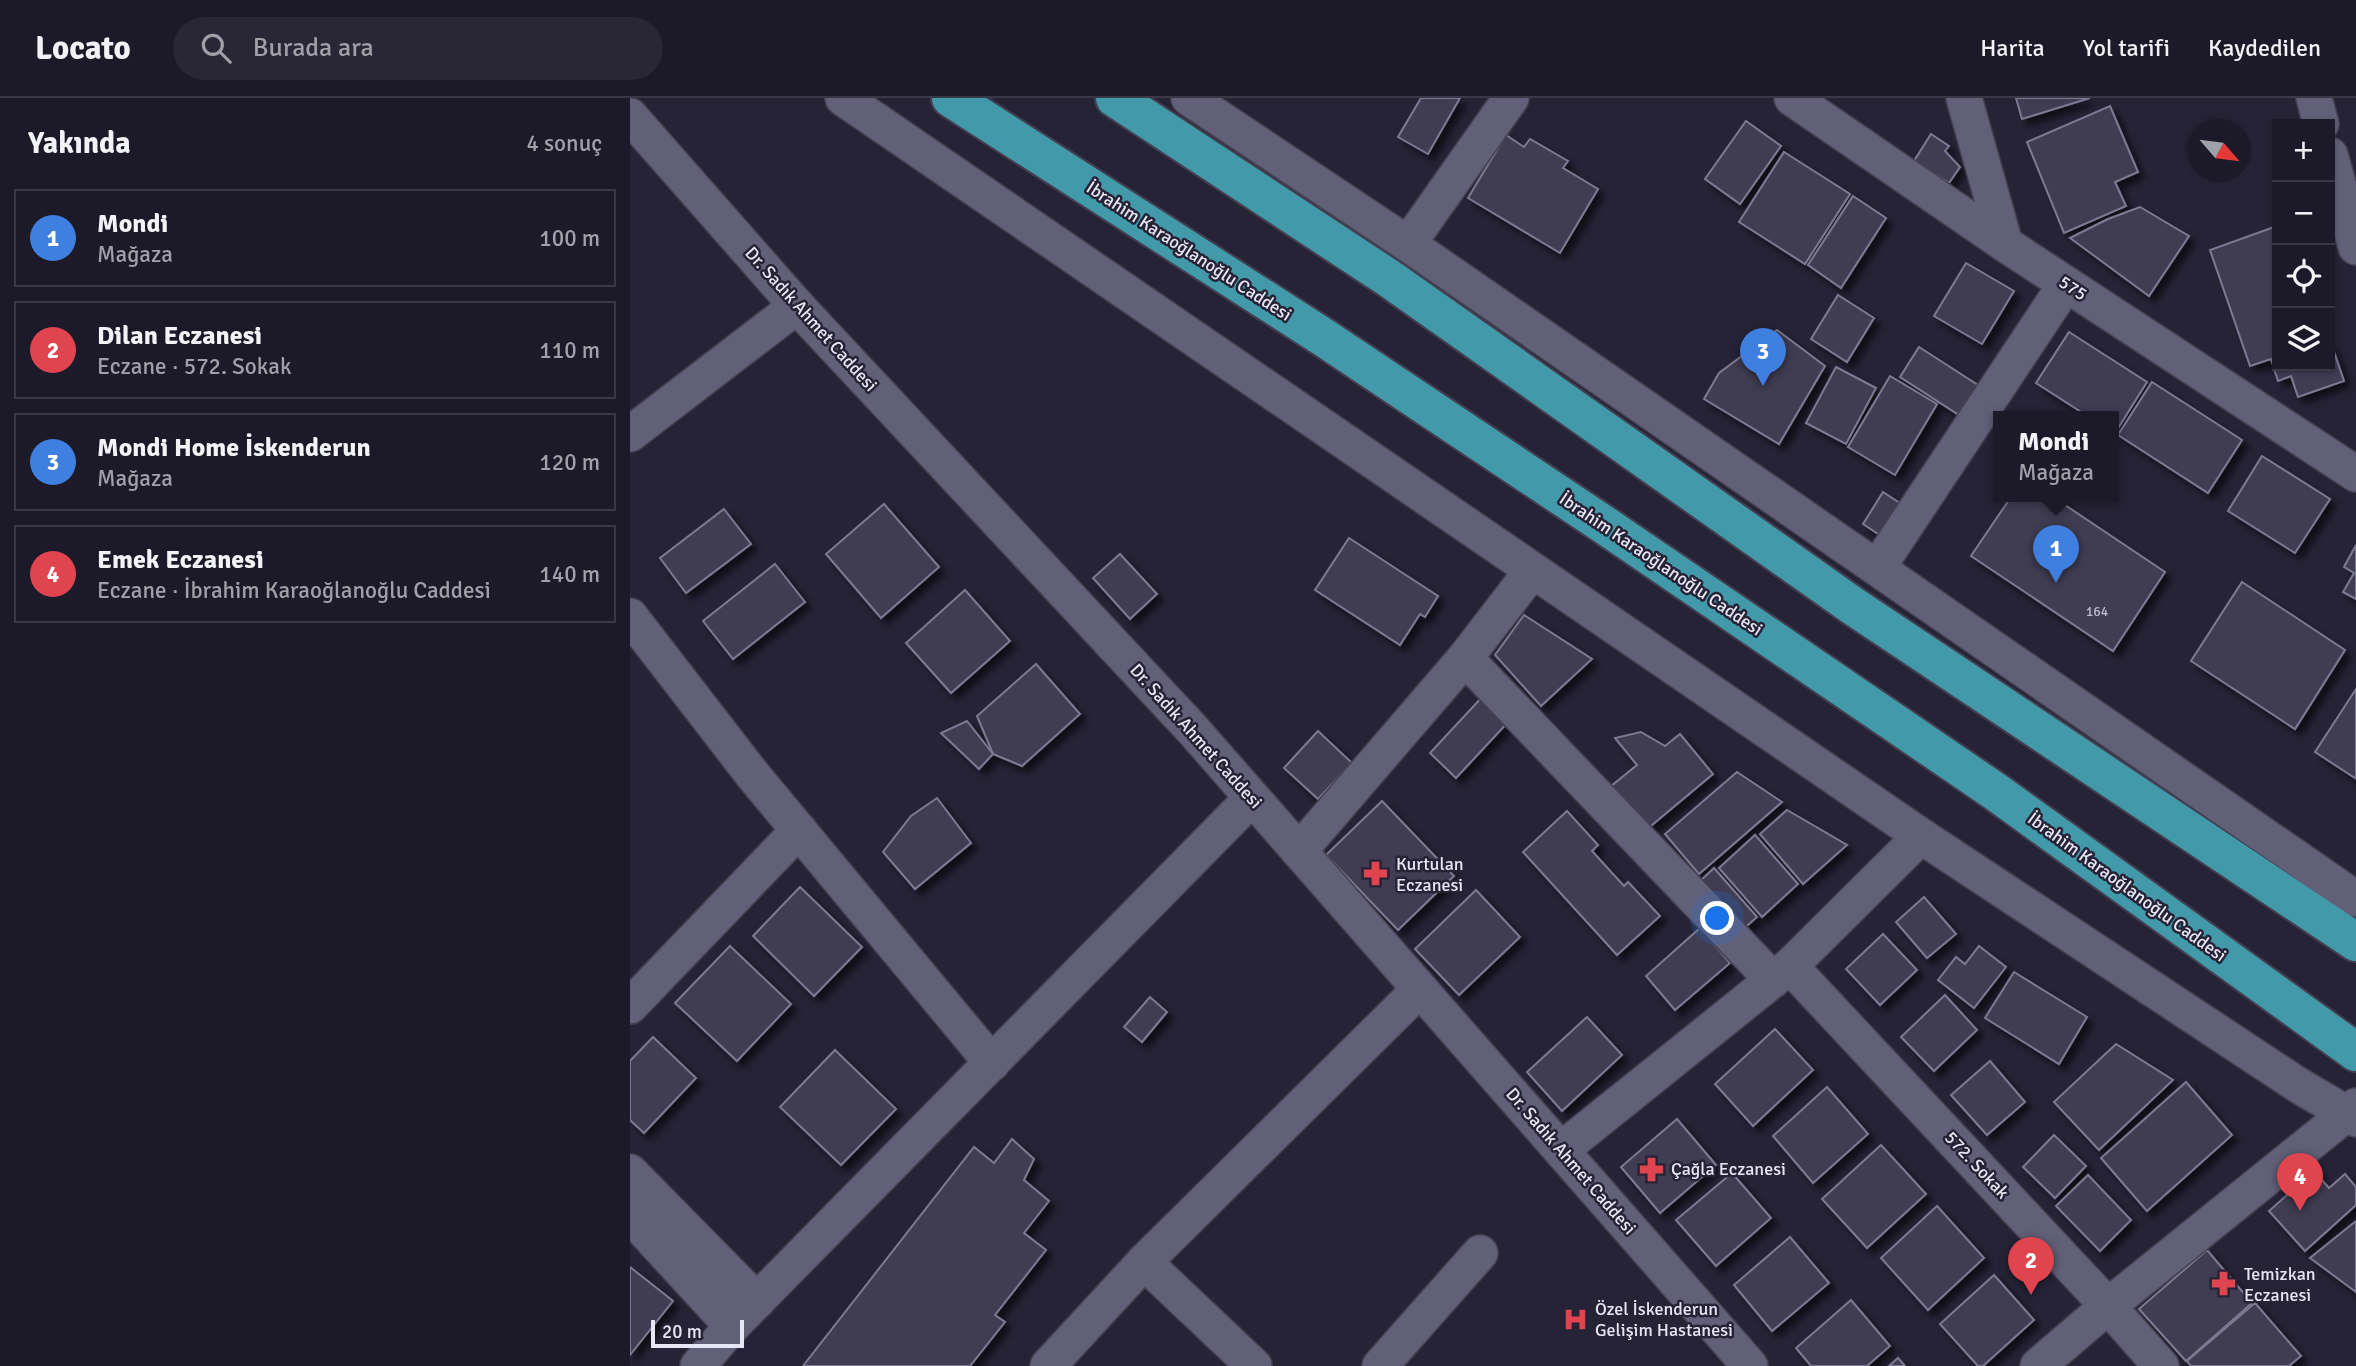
<!DOCTYPE html>
<html lang="tr">
<meta charset="utf-8">
<style>
:root{--surface:#1c1a29;--page:#292735;--text:#f1f3f6;--muted:#a0a1a8;--line:#3a3846;--accent:#2563eb}
body{margin:0;font-family:Signika,sans-serif;background:var(--page);color:var(--text)}
.controls{position:absolute;right:21px;top:21px;display:grid;overflow:hidden;border-radius:0px;box-shadow:0 2px 5px #0004}
.controls button{width:63px;height:63px;display:grid;place-items:center;padding:0;border:0;border-bottom:2px solid var(--line);background:var(--surface);color:var(--text);font:35px sans-serif}
.compass{position:absolute;left:1558px;top:21px;width:63px;height:63px;border-radius:50%;background:var(--surface);box-shadow:0 2px 5px #0004;rotate:118deg}
.scale{position:absolute;left:21px;bottom:18px;width:93px;box-sizing:border-box;padding-left:7px;border:4px solid #e7e6f4;border-top:0;font-size:19px;line-height:24px;white-space:nowrap;color:#e7e6f4;-webkit-text-stroke:5px #262337;paint-order:stroke}
.you{position:absolute;left:1088px;top:821px;width:24px;height:24px;margin:-18px;border:5px solid #fff;border-radius:50%;background:#1a73e8;box-shadow:0 0 0 10px #1a73e833}
.badge{display:grid;place-items:center;width:46px;height:46px;border-radius:50%;background:var(--accent);color:#fff;font-size:23px;font-weight:700}
.pin{position:absolute;translate:-50% -58px;filter:drop-shadow(0 2px 4px #0008)}
.pin::after{content:'';position:absolute;top:37px;width:24px;height:21px;background:inherit;clip-path:polygon(0 0,100% 0,50% 100%)}
.popup{position:absolute;left:1363px;top:313px;width:126px;height:91px;box-sizing:border-box;display:grid;place-content:center;border-radius:0px;background:var(--surface);filter:drop-shadow(0 2px 5px #0005);font-size:23px;white-space:nowrap;color:var(--muted)}
.popup b{font-size:26px;color:var(--text)}
.popup::after{content:'';position:absolute;left:50%;top:100%;margin-left:-14px;border:14px solid transparent;border-top-color:var(--surface)}
.list{margin:0;padding:0;list-style:none}
h2{display:flex;justify-content:space-between;align-items:center;height:91px;margin:0;padding:0 28px;font-size:30px}
h2 small{font-size:23px;font-weight:400;color:var(--muted)}
.list li{display:grid;grid-template-columns:46px 1fr auto;gap:21px;align-items:center;box-sizing:border-box;height:98px;margin:0 14px 14px;padding:0 14px;border:2px solid var(--line);border-radius:0px}
.list b{display:block;font-size:26px;white-space:nowrap}
.list p{margin:0;font-size:23px;white-space:nowrap;color:var(--muted)}
.list em{font-size:23px;font-style:normal;color:var(--muted)}
.icon{flex:none;width:38px;height:38px;fill:none;stroke:currentColor;stroke-width:2;stroke-linecap:round;stroke-linejoin:round}
.map{position:relative;flex:none;width:1726px;height:1268px;overflow:hidden}
header{display:flex;align-items:center;gap:42px;box-sizing:border-box;height:98px;padding:0 35px;background:var(--surface);border-bottom:2px solid var(--line)}
header strong{font-size:33px}
nav{display:flex;gap:38px;margin-inline-start:auto;font-size:24px}
.search{width:490px;height:63px;background:var(--page);display:flex;align-items:center;gap:18px;box-sizing:border-box;padding:0 24px;border-radius:38px;color:var(--muted);font-size:26px}
main{display:flex}
aside{flex:1;background:var(--surface)}
.map>svg:first-child{display:block}
.building{fill:#3f3c52;stroke:#7c7a92;stroke-width:2;filter:url(#shadow)}
.lines{fill:none;stroke-linecap:round;stroke-linejoin:round}
.minor-casing{stroke:#434051;stroke-width:38}
.highway-casing{stroke:#434051;stroke-width:42}
.minor{stroke:#626078;stroke-width:35}
.highway{stroke:#4299a9;stroke-width:38}
.labels{text-anchor:middle;stroke-width:5;stroke-linejoin:round;paint-order:stroke}
.number-label{font-size:14px;fill:#bdbccc}
.street-label{font-size:18px;fill:#e7e6f4;stroke:#262337}
.poi-label{font-size:18px;fill:#e7e6f4;stroke:#262337;text-anchor:start}
</style>
<header>
<strong>Locato</strong>
<div class="search"><svg class="icon" aria-label="search" viewBox="0 0 24 24"><circle cx="10" cy="10" r="6"/><path d="M15 15l6 6"/></svg>Burada ara</div>
<nav><a>Harita</a><a>Yol tarifi</a><a>Kaydedilen</a></nav>
</header>
<main>
<aside>
<h2>Yakında<small>4 sonuç</small></h2>
<ul class="list">
<li><span class="badge" style="background:#3f7fe0">1</span><div><b>Mondi</b><p>Mağaza</p></div><em>100 m</em></li>
<li><span class="badge" style="background:#e0444e">2</span><div><b>Dilan Eczanesi</b><p>Eczane · 572. Sokak</p></div><em>110 m</em></li>
<li><span class="badge" style="background:#3f7fe0">3</span><div><b>Mondi Home İskenderun</b><p>Mağaza</p></div><em>120 m</em></li>
<li><span class="badge" style="background:#e0444e">4</span><div><b>Emek Eczanesi</b><p>Eczane · İbrahim Karaoğlanoğlu Caddesi</p></div><em>140 m</em></li>
</ul>
</aside>
<div class="map">
<svg width="1726" height="1268" viewBox="0 0 1726 1268">
<defs>
<filter id="shadow"><feDropShadow dx="6" dy="6" stdDeviation="3.5" flood-color="#0009"/></filter>
</defs>
<rect width="100%" height="100%" fill="#262337"/>
<g class="building">
<polygon points="791,0 830,0 798,56 768,39"/>
<polygon points="1386,0 1460,0 1392,21"/>
<polygon points="1480,8 1508,74 1485,84 1496,108 1434,135 1397,44"/>
<polygon points="1116,23 1151,48 1110,106 1075,81"/>
<polygon points="1301,36 1319,48 1315,53 1330,69 1319,85 1284,63"/>
<polygon points="876,37 894,49 900,41 938,63 933,70 968,91 930,155 838,100"/>
<polygon points="1154,54 1220,96 1175,166 1109,124"/>
<polygon points="1223,98 1256,120 1211,190 1178,167"/>
<polygon points="1510,109 1559,138 1519,198 1440,140 1478,121"/>
<polygon points="1647,128 1647,268 1700,268 1700,242 1714,283 1668,299 1661,278 1648,283 1641,261 1620,268 1580,152"/>
<polygon points="1336,165 1384,193 1352,246 1304,218"/>
<polygon points="1208,197 1244,220 1217,264 1181,241"/>
<polygon points="1147,232 1195,268 1149,346 1074,301 1089,275"/>
<polygon points="1439,234 1517,284 1485,335 1484,319 1459,319 1406,285"/>
<polygon points="1289,249 1348,287 1329,317 1270,279"/>
<polygon points="1206,269 1246,290 1216,346 1176,325"/>
<polygon points="1260,278 1307,306 1265,377 1218,349"/>
<polygon points="1522,284 1612,342 1578,395 1488,337"/>
<polygon points="1632,358 1700,401 1665,455 1598,413"/>
<polygon points="1253,394 1279,411 1259,443 1233,426"/>
<polygon points="1381,399 1423,399 1535,474 1483,553 1341,458"/>
<polygon points="254,406 309,469 251,520 196,456"/>
<polygon points="94,411 121,446 56,495 30,460"/>
<polygon points="719,440 808,498 795,519 790,516 770,547 685,492"/>
<polygon points="1726,447 1726,501 1713,494 1724,475 1714,469"/>
<polygon points="490,456 527,496 500,521 463,480"/>
<polygon points="145,466 175,504 103,561 73,523"/>
<polygon points="1612,484 1715,552 1665,631 1561,563"/>
<polygon points="335,492 380,543 321,595 276,545"/>
<polygon points="894,517 962,561 911,608 865,557"/>
<polygon points="406,566 450,616 392,668 363,656 347,618"/>
<polygon points="1726,591 1726,678 1725,680 1685,654"/>
<polygon points="854,597 880,622 826,680 800,655"/>
<polygon points="337,623 363,656 349,671 311,635"/>
<polygon points="688,633 722,665 688,701 654,670"/>
<polygon points="1011,634 1035,648 1050,636 1083,676 1016,732 980,689 1007,667 985,640"/>
<polygon points="1107,674 1152,704 1069,776 1035,736"/>
<polygon points="307,700 341,745 285,791 253,754 281,718"/>
<polygon points="752,703 824,778 768,832 696,757"/>
<polygon points="1157,712 1217,747 1173,786 1130,736"/>
<polygon points="937,713 968,747 962,753 994,788 998,784 1030,818 987,857 893,754"/>
<polygon points="1125,737 1168,786 1132,819 1089,770"/>
<polygon points="1084,770 1127,819 1110,834 1067,786"/>
<polygon points="170,789 232,849 184,898 123,838"/>
<polygon points="846,792 890,839 829,897 785,851"/>
<polygon points="1294,799 1326,836 1297,860 1266,824"/>
<polygon points="1070,830 1100,865 1045,912 1016,878"/>
<polygon points="1253,836 1287,872 1250,907 1216,871"/>
<polygon points="100,848 161,906 107,963 45,905"/>
<polygon points="1349,848 1376,869 1344,910 1308,882 1326,859 1335,866"/>
<polygon points="1384,874 1457,919 1429,966 1355,920"/>
<polygon points="1315,897 1347,932 1304,973 1271,939"/>
<polygon points="520,899 537,914 512,944 494,929"/>
<polygon points="957,919 992,957 932,1013 897,974"/>
<polygon points="1145,931 1183,972 1123,1028 1085,986"/>
<polygon points="23,939 66,980 14,1035 0,1022 0,963"/>
<polygon points="1486,946 1543,982 1469,1052 1424,1004"/>
<polygon points="205,952 266,1011 211,1067 150,1009"/>
<polygon points="1360,963 1395,1004 1357,1037 1321,997"/>
<polygon points="1556,984 1602,1037 1517,1113 1471,1060"/>
<polygon points="1197,989 1238,1036 1183,1085 1143,1038"/>
<polygon points="1047,1021 1086,1067 1030,1115 991,1069"/>
<polygon points="1424,1037 1456,1068 1425,1100 1393,1069"/>
<polygon points="382,1041 404,1061 394,1082 419,1103 394,1135 416,1152 365,1217 375,1224 340,1268 173,1268 344,1049 364,1065"/>
<polygon points="1251,1047 1296,1096 1237,1150 1192,1101"/>
<polygon points="1684,1073 1699,1090 1715,1076 1726,1089 1726,1107 1675,1153 1639,1113"/>
<polygon points="1102,1075 1141,1120 1086,1168 1046,1122"/>
<polygon points="1458,1077 1501,1122 1470,1153 1426,1108"/>
<polygon points="1307,1108 1354,1160 1298,1212 1251,1160"/>
<polygon points="1726,1123 1726,1194 1680,1160"/>
<polygon points="1160,1139 1199,1185 1142,1233 1104,1187"/>
<polygon points="1577,1152 1622,1205 1556,1263 1509,1211"/>
<polygon points="0,1169 43,1203 0,1257"/>
<polygon points="1364,1177 1404,1222 1353,1268 1348,1268 1310,1226"/>
<polygon points="1221,1202 1260,1248 1237,1268 1181,1268 1166,1250"/>
<polygon points="1625,1205 1671,1258 1659,1268 1561,1268 1557,1263"/>
<polygon points="1268,1260 1275,1268 1259,1268"/>
</g>
<g class="lines">
<defs>
<g id="minor">
<polyline points="213,0 1291,738 1668,987 1726,1021"/>
<polyline points="559,0 778,146 1726,801"/>
<polyline points="1162,0 1375,146 1726,376"/>
<polyline points="1334,0 1375,146"/>
<polyline points="1684,0 1691,26"/>
<polyline points="0,18 167,208 563,632 1120,1268"/>
<polyline points="1700,57 1726,149"/>
<polyline points="778,146 881,0"/>
<polyline points="0,336 167,208"/>
<polyline points="1248,469 1436,186"/>
<polyline points="0,518 122,676 362,965"/>
<polyline points="835,560 1143,882"/>
<polyline points="669,753 835,560 902,473"/>
<polyline points="1160,868 1478,1208 1531,1268"/>
<polyline points="0,908 169,732"/>
<polyline points="931,1052 1160,868 1291,738"/>
<polyline points="0,1074 127,1203"/>
<polyline points="0,1117 102,1228"/>
<polyline points="514,1164 624,1268"/>
<polyline points="68,1268 102,1228 622,700"/>
<polyline points="418,1268 514,1164 790,891"/>
<polyline points="750,1268 850,1155"/>
<polyline points="1408,1268 1478,1208 1726,1008"/>
</g>
<g id="highway">
<polyline points="321,0 693,239 973,426 1366,694 1726,954"/>
<polyline points="485,0 760,181 1223,508 1726,844"/>
</g>
</defs>
<use href="#minor" class="minor-casing"/>
<use href="#highway" class="highway-casing"/>
<use href="#minor" class="minor"/>
<use href="#highway" class="highway"/>
</g>
<defs>
<symbol id="pharmacy-bare" viewBox="-9 -9 18 18"><path d="M-2-6h4v4h4v4h-4v4h-4v-4h-4v-4h4Z" fill="#e0444e" stroke="#262337" stroke-width="2.5" paint-order="stroke"/></symbol>
<symbol id="hospital-bare" viewBox="-9 -9 18 18"><path d="M-5-5h3v3.5h4V-5h3V5h-3V1.5h-4V5h-3Z" fill="#e0444e" stroke="#262337" stroke-width="2.5" paint-order="stroke"/></symbol>
</defs>
<g fill-rule="evenodd">
<use href="#pharmacy-bare" x="728" y="758" width="35" height="35"/>
<use href="#pharmacy-bare" x="1004" y="1054" width="35" height="35"/>
<use href="#pharmacy-bare" x="1576" y="1168" width="35" height="35"/>
<use href="#hospital-bare" x="928" y="1204" width="35" height="35"/>
</g>
<g class="labels">
<g class="number-label">
<text x="1467" y="518">164</text>
</g>
<g class="street-label">
<text transform="translate(559 153) rotate(33)" y="6">İbrahim Karaoğlanoğlu Caddesi</text>
<text transform="translate(1443 190) rotate(33)" y="6">575</text>
<text transform="translate(181 221) rotate(48)" y="6">Dr. Sadık Ahmet Caddesi</text>
<text transform="translate(1031 466) rotate(34)" y="6">İbrahim Karaoğlanoğlu Caddesi</text>
<text transform="translate(566 638) rotate(48)" y="6">Dr. Sadık Ahmet Caddesi</text>
<text transform="translate(1497 789) rotate(36)" y="6">İbrahim Karaoğlanoğlu Caddesi</text>
<text transform="translate(941 1063) rotate(49)" y="6">Dr. Sadık Ahmet Caddesi</text>
<text transform="translate(1347 1067) rotate(47)" y="6">572. Sokak</text>
</g>
<g class="poi-label">
<text x="766" y="772">Kurtulan<tspan x="766" dy="21">Eczanesi</tspan></text>
<text x="1041" y="1077">Çağla Eczanesi</text>
<text x="1614" y="1182">Temizkan<tspan x="1614" dy="21">Eczanesi</tspan></text>
<text x="965" y="1217">Özel İskenderun<tspan x="965" dy="21">Gelişim Hastanesi</tspan></text>
</g>
</g>
</svg>
<div class="controls">
<button>+</button>
<button>−</button>
<button><svg class="icon" aria-label="locate" viewBox="0 0 24 24"><circle cx="12" cy="12" r="6"/><path d="M12 2v4M12 18v4M2 12h4M18 12h4"/></svg></button>
<button><svg class="icon" aria-label="layers" viewBox="0 0 24 24"><path d="M12 4l9 5-9 5-9-5zM3 14l9 5 9-5"/></svg></button>
</div>
<svg class="compass" viewBox="-18 -18 36 36"><path d="M0-13l5 13h-10z" fill="#e53935"/><path d="M0 13l5-13h-10z" fill="#a0a1a8"/></svg>
<div class="scale">20 m</div>
<div class="you"></div>
<div class="pin badge" style="left:1426px;top:485px;background:#3f7fe0">1</div>
<div class="popup"><b>Mondi</b>Mağaza</div>
<div class="pin badge" style="left:1401px;top:1197px;background:#e0444e">2</div>
<div class="pin badge" style="left:1133px;top:288px;background:#3f7fe0">3</div>
<div class="pin badge" style="left:1670px;top:1113px;background:#e0444e">4</div>
</div>
</main>
